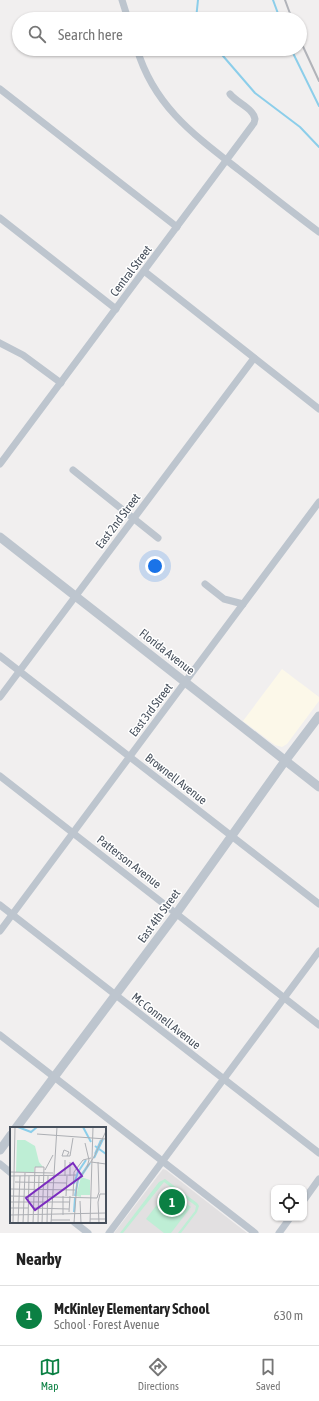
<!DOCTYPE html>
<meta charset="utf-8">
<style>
:root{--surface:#fff;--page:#f2f2f2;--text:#222;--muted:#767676;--line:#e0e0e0;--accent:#0b8043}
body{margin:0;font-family:"Asap Condensed",sans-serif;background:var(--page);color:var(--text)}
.controls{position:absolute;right:12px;bottom:12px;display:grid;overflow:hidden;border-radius:8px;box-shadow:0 1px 3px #0004}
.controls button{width:36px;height:36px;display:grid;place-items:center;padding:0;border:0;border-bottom:1px solid var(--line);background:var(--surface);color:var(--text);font:20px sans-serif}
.you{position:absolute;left:155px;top:566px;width:14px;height:14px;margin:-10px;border:3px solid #fff;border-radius:50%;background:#1a73e8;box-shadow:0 0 0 6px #1a73e833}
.badge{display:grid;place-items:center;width:26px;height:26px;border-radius:50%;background:var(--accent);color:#fff;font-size:13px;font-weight:700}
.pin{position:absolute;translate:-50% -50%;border:2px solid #fff;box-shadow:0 1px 4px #0006}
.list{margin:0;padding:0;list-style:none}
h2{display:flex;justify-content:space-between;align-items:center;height:52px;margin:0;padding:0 16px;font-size:17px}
h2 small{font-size:13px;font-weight:400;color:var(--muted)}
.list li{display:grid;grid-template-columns:26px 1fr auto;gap:12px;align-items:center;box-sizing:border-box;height:60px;padding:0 16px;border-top:1px solid var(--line)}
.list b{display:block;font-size:15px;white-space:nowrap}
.list p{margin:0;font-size:13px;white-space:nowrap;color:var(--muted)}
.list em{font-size:13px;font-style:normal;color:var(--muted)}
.icon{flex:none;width:22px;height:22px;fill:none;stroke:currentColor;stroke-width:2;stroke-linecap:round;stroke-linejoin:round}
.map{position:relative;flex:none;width:319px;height:1233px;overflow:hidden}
.search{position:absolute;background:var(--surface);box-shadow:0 1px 3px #0004;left:12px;right:12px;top:12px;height:44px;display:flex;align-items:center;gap:10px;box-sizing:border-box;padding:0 14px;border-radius:22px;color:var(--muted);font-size:15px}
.sheet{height:112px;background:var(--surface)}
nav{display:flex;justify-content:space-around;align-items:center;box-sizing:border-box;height:56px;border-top:1px solid var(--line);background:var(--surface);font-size:11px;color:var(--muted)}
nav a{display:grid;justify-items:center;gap:2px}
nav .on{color:var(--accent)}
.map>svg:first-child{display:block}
.commercial{fill:#fcf8e9}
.education{fill:#e2e0e1}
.green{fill:#beeed5}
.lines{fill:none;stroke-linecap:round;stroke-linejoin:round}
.stream{stroke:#8cceea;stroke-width:2}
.minor{stroke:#bdc5ce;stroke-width:7}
.tertiary{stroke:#bdc5ce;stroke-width:9}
.rail{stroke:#b1b3b9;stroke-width:2}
.labels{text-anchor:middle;stroke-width:3;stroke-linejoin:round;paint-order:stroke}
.street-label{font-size:12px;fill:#47505c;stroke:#fff}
.inset-river{fill:none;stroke:#8cceea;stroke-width:2}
.inset-road{fill:none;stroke:#adafb4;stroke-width:1}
.view{fill:#7b2cbf;fill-opacity:0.15;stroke:#7b2cbf;stroke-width:2}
.inset-edge{fill:none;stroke:#47505c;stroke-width:2}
</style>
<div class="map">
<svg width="319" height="1233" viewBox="0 0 319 1233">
<rect width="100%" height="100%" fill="#f1efef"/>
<polygon class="commercial" points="282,669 319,697 319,701 287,744 282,747 275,745 243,721"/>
<polygon class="education" points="163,1169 166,1170 247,1233 114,1233"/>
<g class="green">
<polygon points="165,1179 197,1203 199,1206 197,1212 181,1233 178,1233 195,1211 196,1206 164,1182 123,1233 120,1233 159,1182"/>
<polygon points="169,1189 191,1207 171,1233 164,1233 146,1219"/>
</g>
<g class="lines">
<g class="stream">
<polyline points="273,0 280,19"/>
<polyline points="196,19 198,0"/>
<polyline points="217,49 255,93 300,127 319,147"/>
<polyline points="291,49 319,106"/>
</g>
<g class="minor">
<polyline points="122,0 128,19"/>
<path d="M137 49C154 106 194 135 239 170 266 191 292 212 319 232"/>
<polyline points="0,89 177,227"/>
<polyline points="0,218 116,309"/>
<polyline points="144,271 319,409"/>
<polyline points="0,343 23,355 61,383"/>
<path d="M0 464 254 123 255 119C253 108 237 103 230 94"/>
<polyline points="73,470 158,538"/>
<polyline points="205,584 224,599 243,604"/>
<polyline points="0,656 319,904"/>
<polyline points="0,697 254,358"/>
<polyline points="0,776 319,1025"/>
<polyline points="0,905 319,1153"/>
<polyline points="0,931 319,502"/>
<polyline points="0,1035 255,1233"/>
<polyline points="0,1164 11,1173"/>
<polyline points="304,1200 319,1179"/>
<polyline points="74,1222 88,1233"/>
<polyline points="109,1233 319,951"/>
<polyline points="279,1233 290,1218"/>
</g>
<g class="tertiary">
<polyline points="0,537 319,787"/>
<polyline points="16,1128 176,914 285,761 319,716"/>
<polyline points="0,1150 11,1135"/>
</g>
<g class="rail">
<polyline points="285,0 292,19"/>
<polyline points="300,40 319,81"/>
</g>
</g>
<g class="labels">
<g class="street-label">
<text transform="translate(131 271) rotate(-53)" y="4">Central Street</text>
<text transform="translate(118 521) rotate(-53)" y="4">East 2nd Street</text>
<text transform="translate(167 652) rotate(38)" y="4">Florida Avenue</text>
<text transform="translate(151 710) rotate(-53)" y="4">East 3rd Street</text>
<text transform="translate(176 779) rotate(38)" y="4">Brownell Avenue</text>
<text transform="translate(129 862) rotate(38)" y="4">Patterson Avenue</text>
<text transform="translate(159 916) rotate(-54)" y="4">East 4th Street</text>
<text transform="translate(166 1021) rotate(38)" y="4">Mc Connell Avenue</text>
</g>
</g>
<g transform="translate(10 1127)">
<rect width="96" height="96" fill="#f1efef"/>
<path d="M7 13H15L25 19 29 35 33 40H24V45H6ZM71 50 80 53V68H71V70L66 69Z" fill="#beeed5"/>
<path class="inset-river" d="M8 0 21 5 27 0M73 0 81 15M85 19 96 27M85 27 91 13M84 31 93 12M72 48 80 36M64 57 68 45 76 33M65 69 68 53 78 38M64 85 65 71"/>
<path class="inset-road" d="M27 7 82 11M82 11 96 12M75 16 79 33 77 40M57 29 59 25 54 23 52 29H60M60 29 63 11M81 35 96 37M35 43 43 28M0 45 43 46M0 49 66 48M55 49V33M60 49V35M5 55 57 56M0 62 65 63M0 69 87 71M56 69 57 49M63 69 64 45 73 33 81 31M87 71 89 65 88 35M70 74 71 96M0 75H60M0 81H18M23 81 59 82M59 85 60 69M0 88 96 86M53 88V69M80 92H96M41 93H60M3 96 5 0M8 96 10 49M13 96 15 46M18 96 19 49M23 96 25 40H34L32 96M28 96 29 49M37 96 38 49M41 96 47 0M64 96 67 55 84 30 96 4M80 96 83 0M89 96 88 75 90 67H96"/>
<path class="view" d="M63 36 72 49 25 83 16 71Z"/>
<rect width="96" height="96" class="inset-edge"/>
</g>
</svg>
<div class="controls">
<button><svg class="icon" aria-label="locate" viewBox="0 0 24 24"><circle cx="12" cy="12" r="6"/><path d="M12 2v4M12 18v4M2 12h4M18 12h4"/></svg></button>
</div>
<div class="you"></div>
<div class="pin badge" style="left:172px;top:1202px">1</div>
<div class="search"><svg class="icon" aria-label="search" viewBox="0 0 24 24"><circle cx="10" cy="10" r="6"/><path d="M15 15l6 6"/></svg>Search here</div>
</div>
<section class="sheet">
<h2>Nearby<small></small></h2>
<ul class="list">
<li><span class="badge">1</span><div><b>McKinley Elementary School</b><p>School · Forest Avenue</p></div><em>630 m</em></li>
</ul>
</section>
<nav>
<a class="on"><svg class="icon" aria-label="map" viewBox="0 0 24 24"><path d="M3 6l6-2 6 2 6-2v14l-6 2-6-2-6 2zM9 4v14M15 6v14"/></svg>Map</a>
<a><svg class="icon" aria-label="directions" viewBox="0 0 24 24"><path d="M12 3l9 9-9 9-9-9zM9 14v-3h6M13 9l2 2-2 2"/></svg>Directions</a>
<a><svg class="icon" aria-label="saved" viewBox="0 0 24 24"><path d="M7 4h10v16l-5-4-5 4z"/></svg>Saved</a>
</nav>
